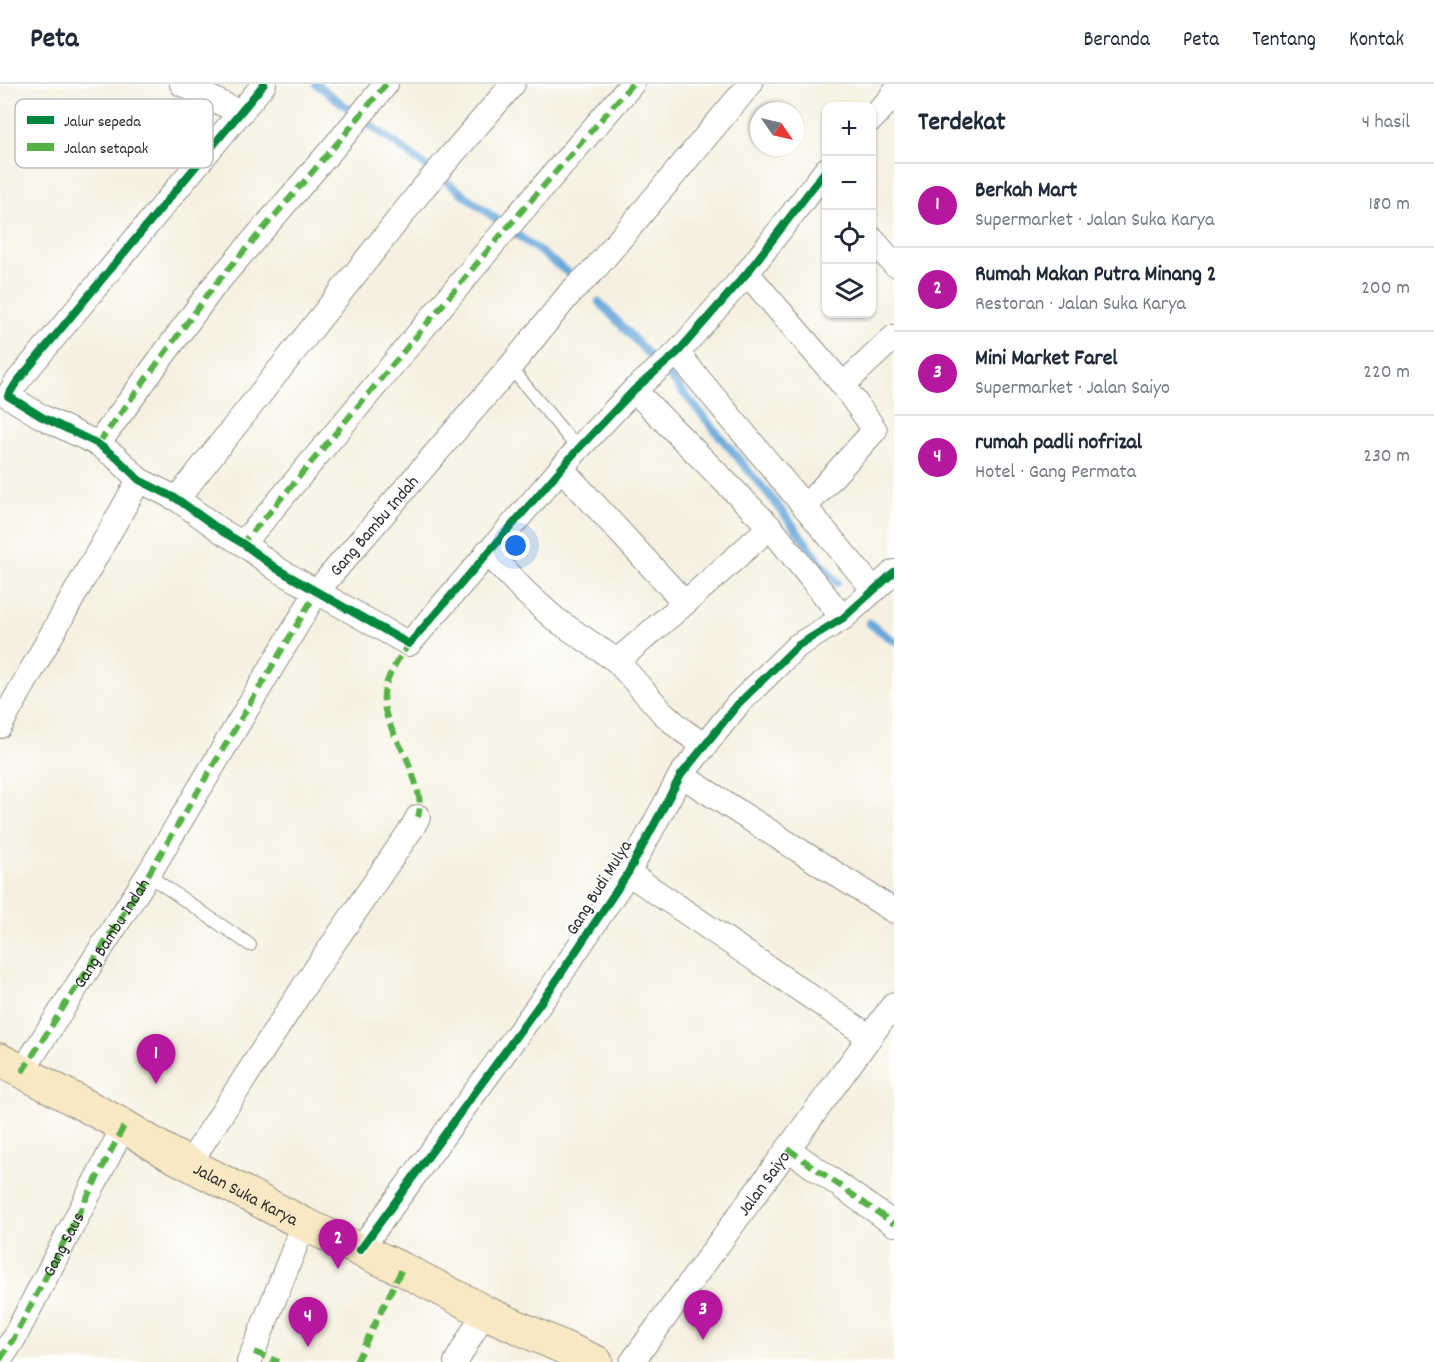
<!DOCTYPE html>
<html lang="id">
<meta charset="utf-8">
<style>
:root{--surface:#fff;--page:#f2f2f3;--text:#1f2937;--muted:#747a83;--line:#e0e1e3;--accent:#b5179e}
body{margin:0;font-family:Dekko,sans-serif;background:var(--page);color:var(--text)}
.controls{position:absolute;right:18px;top:18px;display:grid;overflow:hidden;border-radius:12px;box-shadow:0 2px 4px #0004}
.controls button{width:54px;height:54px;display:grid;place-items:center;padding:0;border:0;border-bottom:2px solid var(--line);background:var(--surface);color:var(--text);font:30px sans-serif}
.compass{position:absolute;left:750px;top:18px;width:54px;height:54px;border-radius:50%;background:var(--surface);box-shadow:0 2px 4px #0004;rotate:124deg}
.you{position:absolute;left:516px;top:462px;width:21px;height:21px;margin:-15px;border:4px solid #fff;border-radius:50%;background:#1a73e8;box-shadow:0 0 0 9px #1a73e833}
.badge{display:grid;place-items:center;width:39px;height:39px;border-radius:50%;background:var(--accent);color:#fff;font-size:20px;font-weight:700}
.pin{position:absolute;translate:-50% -50px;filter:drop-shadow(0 2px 3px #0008)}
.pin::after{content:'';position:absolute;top:32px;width:21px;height:18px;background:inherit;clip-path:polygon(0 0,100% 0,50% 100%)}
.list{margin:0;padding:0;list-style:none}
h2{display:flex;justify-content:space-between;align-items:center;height:78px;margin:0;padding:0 24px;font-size:26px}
h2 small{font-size:20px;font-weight:400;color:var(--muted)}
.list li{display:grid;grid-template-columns:39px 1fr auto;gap:18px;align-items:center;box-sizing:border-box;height:84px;padding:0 24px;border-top:2px solid var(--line)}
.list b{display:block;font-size:22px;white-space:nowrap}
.list p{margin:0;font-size:20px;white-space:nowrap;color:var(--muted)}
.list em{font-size:20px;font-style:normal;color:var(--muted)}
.icon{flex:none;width:33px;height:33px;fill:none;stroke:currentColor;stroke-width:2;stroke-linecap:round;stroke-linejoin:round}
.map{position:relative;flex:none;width:894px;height:1278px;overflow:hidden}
header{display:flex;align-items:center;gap:36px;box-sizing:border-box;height:84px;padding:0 30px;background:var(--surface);border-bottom:2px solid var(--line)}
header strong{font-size:28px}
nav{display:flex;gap:33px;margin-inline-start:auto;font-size:21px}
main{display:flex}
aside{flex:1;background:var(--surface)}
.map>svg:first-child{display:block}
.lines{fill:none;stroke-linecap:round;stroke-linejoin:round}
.stream{stroke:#67a7da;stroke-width:8}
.lane-casing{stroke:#908e85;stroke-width:14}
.street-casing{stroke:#908e85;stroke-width:26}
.secondary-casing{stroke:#908e85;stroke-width:35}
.lane{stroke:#fff;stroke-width:12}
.street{stroke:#fff;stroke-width:24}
.secondary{stroke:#f8e8c3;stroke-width:33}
.quiet{stroke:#56b246;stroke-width:6;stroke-dasharray:12 6;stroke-linecap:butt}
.cycleway-casing{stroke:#fff;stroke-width:11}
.cycleway{stroke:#00873e;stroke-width:8}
.labels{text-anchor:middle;stroke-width:4.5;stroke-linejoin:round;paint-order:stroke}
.street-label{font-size:18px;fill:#2b2b2b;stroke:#fff}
.key{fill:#fff;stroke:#bfbfbf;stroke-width:1.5}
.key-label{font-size:16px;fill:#2b2b2b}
</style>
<header>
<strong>Peta</strong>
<nav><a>Beranda</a><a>Peta</a><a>Tentang</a><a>Kontak</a></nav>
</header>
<main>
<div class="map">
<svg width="894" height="1278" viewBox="0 0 894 1278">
<rect width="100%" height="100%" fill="#fff"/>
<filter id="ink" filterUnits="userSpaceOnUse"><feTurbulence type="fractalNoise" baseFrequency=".0167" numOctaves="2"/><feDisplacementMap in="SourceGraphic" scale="12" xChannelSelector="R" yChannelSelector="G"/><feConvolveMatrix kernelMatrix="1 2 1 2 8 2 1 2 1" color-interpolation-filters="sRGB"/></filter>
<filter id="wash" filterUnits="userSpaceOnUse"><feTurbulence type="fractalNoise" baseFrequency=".008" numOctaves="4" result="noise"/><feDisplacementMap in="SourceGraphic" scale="24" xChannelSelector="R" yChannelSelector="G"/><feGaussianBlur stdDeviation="1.35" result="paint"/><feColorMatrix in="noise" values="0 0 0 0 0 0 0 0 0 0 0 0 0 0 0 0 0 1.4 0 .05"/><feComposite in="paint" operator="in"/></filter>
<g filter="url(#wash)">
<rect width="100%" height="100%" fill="#f5f0df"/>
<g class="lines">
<g class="stream">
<polyline points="316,0 567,188"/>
<polyline points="599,218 672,295 774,417 837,499"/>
<polyline points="869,539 894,557"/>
</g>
</g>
</g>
<g filter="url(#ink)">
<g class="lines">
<defs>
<g id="lane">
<polyline points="510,283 578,365"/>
<polyline points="148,791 250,861"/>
</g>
<g id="street">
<polyline points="182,0 241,29"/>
<polyline points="264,0 16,299 8,312 42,333 98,360 117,374 139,396 177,415 223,448 242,459 277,485 409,560 578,365 634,306 677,269 747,189 826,86"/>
<polyline points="872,35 890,15 894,8"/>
<polyline points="872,155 894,180"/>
<polyline points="747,189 843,301 875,346 805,423"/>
<polyline points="677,269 874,506"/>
<polyline points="843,301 894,253"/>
<polyline points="634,306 770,443 843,534"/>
<polyline points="98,360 214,202 346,49 386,0"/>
<polyline points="561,384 685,519"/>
<polyline points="177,415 424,103 513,0"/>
<polyline points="242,459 259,441 494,159 632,0"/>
<polyline points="487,468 526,509 555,535 617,577 662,628 682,646 705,662"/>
<polyline points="617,577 685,519 770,443"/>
<polyline points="0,642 139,396"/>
<polyline points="681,691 894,827"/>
<polyline points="628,789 870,953"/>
<path id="s1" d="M22 988 148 791 317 507 510 283 570 209 594 186 750 0"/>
<polyline points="788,1065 894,1140"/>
<polyline points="189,1080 307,898 412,744 418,733"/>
<polyline points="360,1166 552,903 628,789 681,691 738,620 797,562 843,534 894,488"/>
<path id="s2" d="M0 1276 14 1254 124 1042"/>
<polyline points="249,1278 304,1140"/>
<polyline points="456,1278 484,1228"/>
<path id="s3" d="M632 1278 894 920"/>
</g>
<g id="secondary">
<path id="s4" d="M0 976 124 1042 170 1070 304 1140 360 1166 402 1185 468 1219 484 1228 596 1278"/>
</g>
</defs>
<use href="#lane" class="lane-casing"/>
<use href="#street" class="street-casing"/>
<use href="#secondary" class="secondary-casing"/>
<use href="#lane" class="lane"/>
<use href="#street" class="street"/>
<use href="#secondary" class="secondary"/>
<g class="quiet">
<polyline points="98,360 214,202 346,49 386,0"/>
<polyline points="245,461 242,459 259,441 494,159 632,0"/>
<path d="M407 559 409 560C399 574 386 592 384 610 381 631 398 656 407 675 410 682 412 690 415 697 419 711 422 720 418 733"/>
<polyline points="22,988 148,791 317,507"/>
<polyline points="788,1065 894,1140"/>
<polyline points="254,1268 279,1278"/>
<polyline points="0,1276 14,1254 124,1042"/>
<polyline points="356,1278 402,1185"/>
</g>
<defs>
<g id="cycleway">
<polyline points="264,0 16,299 8,312 42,333 98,360 117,374 139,396 177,415 223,448 242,459 277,485 409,560 578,365 634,306 677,269 747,189 826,86"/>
<polyline points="360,1166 552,903 628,789 681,691 738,620 797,562 843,534 894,488"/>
</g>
</defs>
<use href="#cycleway" class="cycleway-casing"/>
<use href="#cycleway" class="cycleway"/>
</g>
</g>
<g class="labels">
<g class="street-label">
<text dy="6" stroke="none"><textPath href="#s1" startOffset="651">Gang Bambu Indah</textPath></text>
<text transform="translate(598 803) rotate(-58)" y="6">Gang Budi Mulya</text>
<text dy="6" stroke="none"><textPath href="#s1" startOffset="165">Gang Bambu Indah</textPath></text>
<text dy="6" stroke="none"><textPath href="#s3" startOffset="222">Jalan Saiyo</textPath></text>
<text dy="6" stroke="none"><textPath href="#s4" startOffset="280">Jalan Suka Karya</textPath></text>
<text dy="6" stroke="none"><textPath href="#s2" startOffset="132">Gang Saus</textPath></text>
</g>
</g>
<rect x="15" y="15" width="198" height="69" rx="9" class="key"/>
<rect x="27" y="32" width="27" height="8" fill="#00873e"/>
<rect x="27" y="59" width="27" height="8" fill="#56b246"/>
<g class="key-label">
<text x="64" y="42">Jalur sepeda</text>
<text x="64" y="69">Jalan setapak</text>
</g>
</svg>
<div class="controls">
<button>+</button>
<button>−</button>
<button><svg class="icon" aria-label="locate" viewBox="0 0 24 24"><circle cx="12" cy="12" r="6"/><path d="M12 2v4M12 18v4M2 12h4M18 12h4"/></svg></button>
<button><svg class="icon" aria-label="layers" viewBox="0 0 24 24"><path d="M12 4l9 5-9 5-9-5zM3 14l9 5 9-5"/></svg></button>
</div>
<svg class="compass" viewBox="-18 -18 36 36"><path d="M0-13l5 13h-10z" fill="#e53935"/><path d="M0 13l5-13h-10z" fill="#747a83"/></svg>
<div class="you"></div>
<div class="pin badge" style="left:156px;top:1000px">1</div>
<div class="pin badge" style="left:338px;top:1185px">2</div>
<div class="pin badge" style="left:703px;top:1256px">3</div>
<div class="pin badge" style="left:308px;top:1263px">4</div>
</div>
<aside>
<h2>Terdekat<small>4 hasil</small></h2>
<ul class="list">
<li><span class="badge">1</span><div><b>Berkah Mart</b><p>Supermarket · Jalan Suka Karya</p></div><em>180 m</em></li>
<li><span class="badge">2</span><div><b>Rumah Makan Putra Minang 2</b><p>Restoran · Jalan Suka Karya</p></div><em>200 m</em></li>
<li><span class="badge">3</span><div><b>Mini Market Farel</b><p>Supermarket · Jalan Saiyo</p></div><em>220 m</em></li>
<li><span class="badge">4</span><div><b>rumah padli nofrizal</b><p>Hotel · Gang Permata</p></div><em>230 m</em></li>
</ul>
</aside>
</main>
